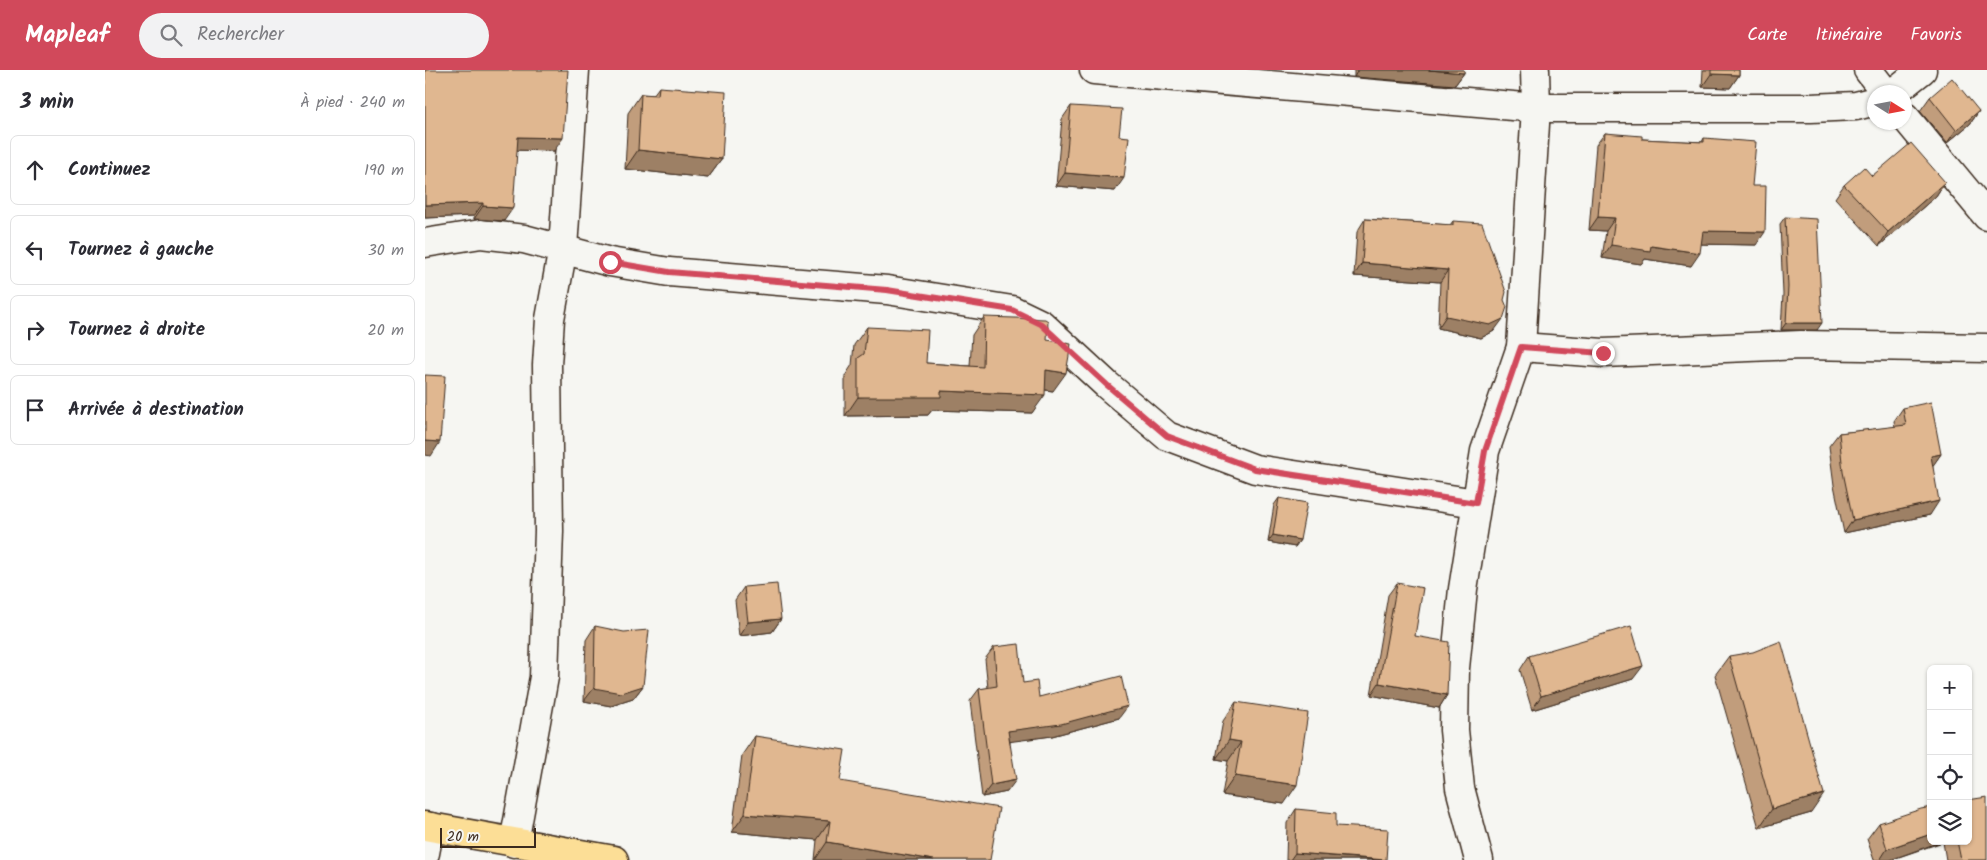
<!DOCTYPE html>
<html lang="fr">
<meta charset="utf-8">
<style>
:root{--surface:#fff;--page:#f2f2f3;--text:#2b2b33;--muted:#7c7c81;--line:#e1e1e2;--accent:#d1495b}
body{margin:0;font-family:Kalam,sans-serif;background:var(--page);color:var(--text)}
.controls{position:absolute;right:15px;bottom:15px;display:grid;overflow:hidden;border-radius:8px;box-shadow:0 1px 4px #0004}
.controls button{width:45px;height:45px;display:grid;place-items:center;padding:0;border:0;border-bottom:1px solid var(--line);background:var(--surface);color:var(--text);font:25px sans-serif}
.compass{position:absolute;left:1442px;top:15px;width:45px;height:45px;border-radius:50%;background:var(--surface);box-shadow:0 1px 4px #0004;rotate:101deg}
.scale{position:absolute;left:15px;bottom:12px;width:96px;box-sizing:border-box;padding-left:5px;border:2px solid #3b2a1e;border-top:0;font-size:14px;line-height:18px;white-space:nowrap;color:#3b2a1e;-webkit-text-stroke:4px #f6f6f2;paint-order:stroke}
.stop{position:absolute;width:15px;height:15px;margin:-11px;border:4px solid #d1495b;border-radius:50%;background:#fff}
.stop.end{background:#d1495b;border-color:#fff;box-shadow:0 1px 5px #0008}
.list{margin:0;padding:0;list-style:none}
h2{display:flex;justify-content:space-between;align-items:center;height:65px;margin:0;padding:0 20px;font-size:21px}
h2 small{font-size:16px;font-weight:400;color:var(--muted)}
.list li{display:grid;grid-template-columns:32px 1fr auto;gap:15px;align-items:center;box-sizing:border-box;height:70px;margin:0 10px 10px;padding:0 10px;border:1px solid var(--line);border-radius:8px}
.list b{display:block;font-size:19px;white-space:nowrap}
.list em{font-size:16px;font-style:normal;color:var(--muted)}
.icon{flex:none;width:28px;height:28px;fill:none;stroke:currentColor;stroke-width:2;stroke-linecap:round;stroke-linejoin:round}
.map{position:relative;flex:none;width:1562px;height:790px;overflow:hidden}
header{display:flex;align-items:center;gap:30px;box-sizing:border-box;height:70px;padding:0 25px;background:var(--accent);color:#fff}
header strong{font-size:24px}
nav{display:flex;gap:28px;margin-inline-start:auto;font-size:18px}
.search{width:350px;height:45px;background:var(--page);display:flex;align-items:center;gap:12px;box-sizing:border-box;padding:0 18px;border-radius:28px;color:var(--muted);font-size:19px}
main{display:flex}
aside{flex:1;background:var(--surface)}
.map>svg:first-child{display:block}
.lines{fill:none;stroke-linecap:round;stroke-linejoin:round}
.minor-casing{stroke:#3b2a1e;stroke-width:31}
.highway-casing{stroke:#3b2a1e;stroke-width:31}
.minor{stroke:#f6f6f2;stroke-width:28}
.highway{stroke:#fcde96;stroke-width:28}
.wall{fill:#c19d7c;stroke:#3b2a1e}
.shaded-wall{fill:#9d8065;stroke:#3b2a1e}
.building{fill:#e0b790;stroke:#3b2a1e}
.route{stroke:#d1495b;stroke-width:6}
</style>
<header>
<strong>Mapleaf</strong>
<div class="search"><svg class="icon" aria-label="search" viewBox="0 0 24 24"><circle cx="10" cy="10" r="6"/><path d="M15 15l6 6"/></svg>Rechercher</div>
<nav><a>Carte</a><a>Itinéraire</a><a>Favoris</a></nav>
</header>
<main>
<aside>
<h2>3 min<small>À pied · 240 m</small></h2>
<ul class="list">
<li><svg class="icon" aria-label="ahead" viewBox="0 0 24 24"><path d="M12 20V5M6 11l6-6 6 6"/></svg><div><b>Continuez</b></div><em>190 m</em></li>
<li><svg class="icon" aria-label="left" viewBox="0 0 24 24"><path d="M17 20v-9H6M10 6l-5 5 5 5"/></svg><div><b>Tournez à gauche</b></div><em>30 m</em></li>
<li><svg class="icon" aria-label="right" viewBox="0 0 24 24"><path d="M7 20v-9h11M14 6l5 5-5 5"/></svg><div><b>Tournez à droite</b></div><em>20 m</em></li>
<li><svg class="icon" aria-label="arrive" viewBox="0 0 24 24"><path d="M6 21V4h12l-3 4 3 4H6"/></svg><div><b>Arrivée à destination</b></div></li>
</ul>
</aside>
<div class="map">
<svg width="1562" height="790" viewBox="0 0 1562 790">
<rect width="100%" height="100%" fill="#f6f6f2"/>
<filter id="ink" filterUnits="userSpaceOnUse"><feTurbulence type="fractalNoise" baseFrequency=".02" numOctaves="2"/><feDisplacementMap in="SourceGraphic" scale="10" xChannelSelector="R" yChannelSelector="G"/><feConvolveMatrix kernelMatrix="1 2 1 2 8 2 1 2 1" color-interpolation-filters="sRGB"/></filter>
<g filter="url(#ink)">
<g class="lines">
<defs>
<g id="minor">
<polyline points="669,0 1111,38 1386,38 1431,36 1450,31"/>
<polyline points="1443,0 1460,22"/>
<polyline points="1469,22 1497,0"/>
<polyline points="1480,47 1562,146"/>
<polyline points="0,173 56,164 99,169 185,192 244,202 462,220 587,240 616,254 682,315 742,366 830,399 1051,433"/>
<polyline points="1096,277 1178,283 1376,275 1562,278"/>
<polyline points="89,773 119,607 124,461 122,295 125,249 138,178 150,0"/>
<polyline points="0,783 5,757"/>
<polyline points="1054,790 1035,718 1029,660 1030,598 1038,519 1060,381 1096,277 1111,38 1110,0"/>
</g>
<polyline id="highway" points="0,756 189,790"/>
</defs>
<use href="#minor" class="minor-casing"/>
<use href="#highway" class="highway-casing"/>
<use href="#minor" class="minor"/>
<use href="#highway" class="highway"/>
</g>
<g class="wall">
<polygon points="0,0 129,81 92,80 79,151 49,149 49,146 0,148"/>
<polygon points="929,0 1039,0 1039,3 1030,15 929,7"/>
<polygon points="1278,0 1314,0 1314,5 1305,18 1277,17"/>
<polygon points="234,17 297,89 283,108 200,99 203,43 216,24 228,25"/>
<polygon points="1505,27 1554,41 1545,54 1522,73 1495,41"/>
<polygon points="646,36 694,66 690,121 631,116 637,49"/>
<polygon points="1180,63 1217,69 1277,72 1279,68 1327,116 1331,175 1276,174 1266,196 1220,189 1216,194 1177,188 1181,161 1164,160 1171,75"/>
<polygon points="1447,106 1520,112 1511,126 1454,176 1410,128 1419,115"/>
<polygon points="1360,147 1392,260 1356,260 1358,224 1355,154"/>
<polygon points="940,149 1025,155 1028,151 1069,261 1056,268 1013,258 1015,212 929,206 932,162"/>
<polygon points="559,247 622,270 628,321 620,320 607,343 507,340 503,345 420,346 420,306 427,295 429,275 442,257 501,293 545,296 547,265"/>
<polygon points="1478,338 1516,384 1508,395 1505,445 1419,463 1409,415 1404,376 1414,363 1470,357 1469,351"/>
<polygon points="854,428 875,470 870,477 843,472 849,435"/>
<polygon points="972,513 990,566 1022,625 1014,638 946,625 963,525"/>
<polygon points="319,517 356,549 347,562 314,566 310,530"/>
<polygon points="170,556 218,616 208,629 186,636 159,631 161,570"/>
<polygon points="569,577 598,613 614,627 694,648 627,666 585,671 582,722 557,727 545,631 554,619 563,618 560,589"/>
<polygon points="1104,586 1208,609 1107,640 1095,600"/>
<polygon points="1304,586 1386,743 1334,758 1290,605"/>
<polygon points="811,632 859,734 797,725 803,691 791,689 798,651"/>
<polygon points="330,666 415,711 565,790 390,790 392,770 307,762 317,685"/>
<polygon points="871,739 911,756 961,790 861,790 862,753"/>
<polygon points="1454,753 1506,771 1543,771 1562,790 1521,790 1518,772 1465,790 1449,790 1442,769"/>
</g>
<g class="shaded-wall">
<polygon points="933,0 1004,0 1039,3 1030,15 929,7"/>
<polygon points="1286,4 1314,5 1305,18 1277,17"/>
<polygon points="1554,41 1545,54 1522,73 1531,60"/>
<polygon points="93,67 138,68 129,81 84,80"/>
<polygon points="213,80 297,89 283,108 200,99"/>
<polygon points="640,103 699,108 690,121 631,116"/>
<polygon points="1520,112 1511,126 1454,176 1463,162"/>
<polygon points="58,133 49,146 0,148 0,135"/>
<polygon points="58,136 88,138 79,151 49,149"/>
<polygon points="1173,147 1190,148 1181,161 1164,160"/>
<polygon points="1278,161 1340,162 1331,175 1269,174"/>
<polygon points="1186,175 1226,176 1275,183 1266,196 1220,189 1216,194 1177,188"/>
<polygon points="937,193 1023,200 1015,212 929,206"/>
<polygon points="1021,246 1078,249 1069,261 1056,268 1013,258"/>
<polygon points="1361,253 1397,253 1392,260 1356,260"/>
<polygon points="621,300 641,303 628,321 608,318"/>
<polygon points="516,321 620,325 607,343 507,340 503,345 420,346 433,327"/>
<polygon points="0,371 15,372 6,386 0,385"/>
<polygon points="1516,384 1507,397 1506,386"/>
<polygon points="1514,431 1505,445 1419,463 1428,450"/>
<polygon points="848,465 875,470 870,477 843,472"/>
<polygon points="356,549 347,562 314,566 323,552"/>
<polygon points="1218,596 1208,609 1107,640 1116,626"/>
<polygon points="954,613 1022,625 1014,638 946,625"/>
<polygon points="218,616 208,629 186,636 159,631 169,618"/>
<polygon points="703,636 694,648 627,666 575,673 583,661"/>
<polygon points="804,670 816,672 803,691 791,689"/>
<polygon points="810,706 872,715 859,734 797,725"/>
<polygon points="591,710 582,722 557,727 566,715"/>
<polygon points="1399,724 1386,743 1334,758 1347,739"/>
<polygon points="320,744 405,751 392,770 307,762"/>
<polygon points="1506,764 1506,771 1518,771 1465,790 1455,790 1462,779"/>
<polygon points="402,772 509,790 390,790"/>
<polygon points="870,783 955,790 865,790"/>
</g>
<g class="building">
<polygon points="0,0 143,0 138,68 93,67 88,138 58,136 58,133 0,135"/>
<polygon points="1004,0 1039,0 1039,3"/>
<polygon points="1286,0 1314,0 1314,5 1286,4"/>
<polygon points="1527,8 1554,41 1531,60 1505,27"/>
<polygon points="234,17 301,22 297,89 213,80 216,24 233,25"/>
<polygon points="646,36 697,39 694,66 704,67 699,108 640,103"/>
<polygon points="1180,63 1217,66 1217,69 1279,72 1279,68 1331,72 1327,116 1341,116 1340,162 1278,161 1275,183 1226,176 1225,181 1186,175 1190,148 1173,147"/>
<polygon points="1486,73 1520,112 1463,162 1419,115 1439,97 1447,106"/>
<polygon points="1360,147 1392,149 1397,253 1361,253 1363,217"/>
<polygon points="940,149 1028,155 1028,151 1057,153 1081,222 1079,230 1082,237 1078,249 1065,255 1021,246 1023,200 937,193"/>
<polygon points="559,247 620,249 623,251 622,270 646,274 641,303 621,300 620,325 516,321 516,327 433,327 433,288 439,284 442,257 503,260 501,293 558,297"/>
<polygon points="0,305 20,306 15,372 0,371"/>
<polygon points="1506,332 1516,384 1506,386 1514,431 1428,450 1418,402 1414,363 1481,355 1478,338"/>
<polygon points="854,428 882,433 875,470 848,465"/>
<polygon points="972,513 998,518 990,566 1024,572 1022,625 954,613"/>
<polygon points="352,514 356,549 323,552 319,517"/>
<polygon points="170,556 199,562 224,560 218,616 196,623 169,618"/>
<polygon points="1206,556 1218,596 1116,626 1104,586"/>
<polygon points="1356,571 1399,724 1347,739 1304,586 1328,582"/>
<polygon points="594,574 598,613 612,611 614,627 696,606 703,636 636,654 583,661 591,710 566,715 554,619 572,616 569,577"/>
<polygon points="811,632 883,643 872,715 810,706 816,672 804,670"/>
<polygon points="330,666 420,680 415,711 574,738 565,790 509,790 402,772 405,751 320,744"/>
<polygon points="1562,727 1562,790 1536,790 1532,771 1543,771 1543,730"/>
<polygon points="1506,737 1506,764 1462,779 1454,753 1496,739"/>
<polygon points="871,739 911,743 911,756 963,759 961,790 870,783"/>
</g>
</g>
<g class="lines" filter="url(#ink)">
<polyline class="route" points="185,192 244,202 462,220 587,240 616,254 682,315 742,366 830,399 1051,433 1060,381 1096,277 1178,283"/>
</g>
</svg>
<div class="controls">
<button>+</button>
<button>−</button>
<button><svg class="icon" aria-label="locate" viewBox="0 0 24 24"><circle cx="12" cy="12" r="6"/><path d="M12 2v4M12 18v4M2 12h4M18 12h4"/></svg></button>
<button><svg class="icon" aria-label="layers" viewBox="0 0 24 24"><path d="M12 4l9 5-9 5-9-5zM3 14l9 5 9-5"/></svg></button>
</div>
<svg class="compass" viewBox="-18 -18 36 36"><path d="M0-13l5 13h-10z" fill="#e53935"/><path d="M0 13l5-13h-10z" fill="#7c7c81"/></svg>
<div class="scale">20 m</div>
<div class="stop" style="left:185px;top:192px"></div>
<div class="stop end" style="left:1178px;top:283px"></div>
</div>
</main>
